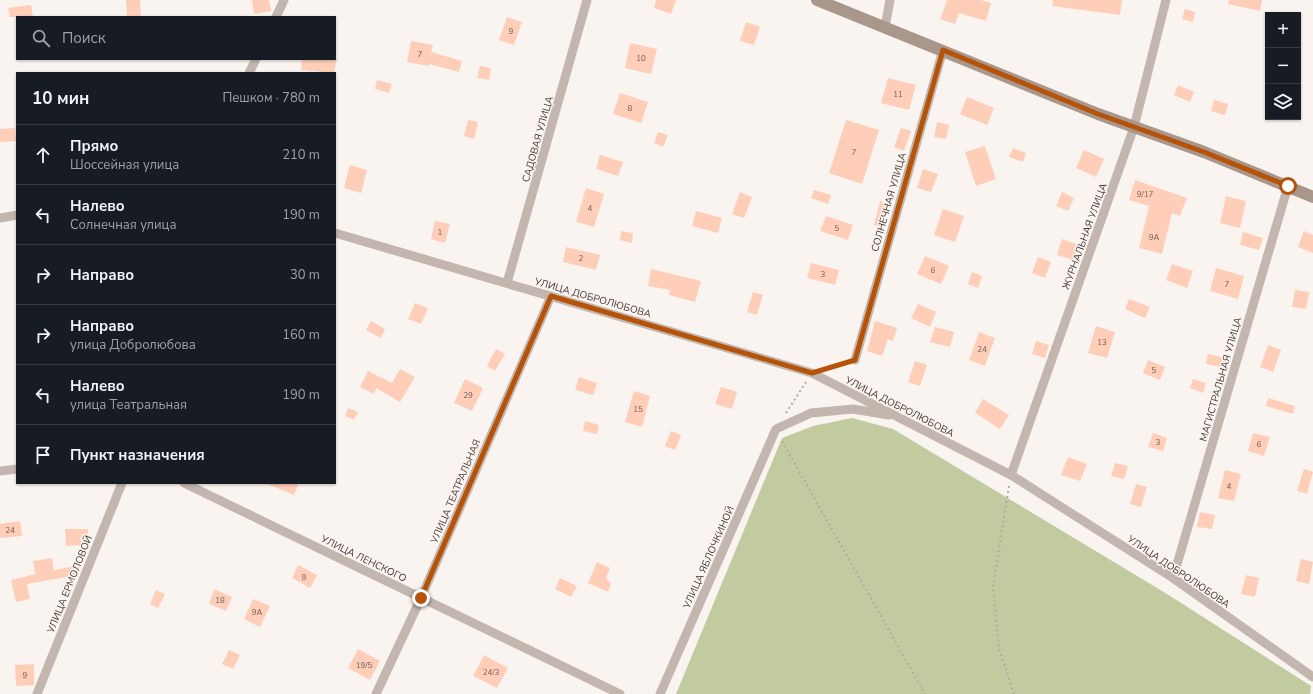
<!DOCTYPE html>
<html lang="ru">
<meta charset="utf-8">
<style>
:root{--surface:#171b24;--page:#242831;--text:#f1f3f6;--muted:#9ea1a6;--line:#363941}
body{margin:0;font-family:"Nunito Sans",sans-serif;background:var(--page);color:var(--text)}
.controls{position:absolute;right:12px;top:12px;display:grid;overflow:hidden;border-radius:0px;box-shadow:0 1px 3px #0004}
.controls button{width:36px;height:36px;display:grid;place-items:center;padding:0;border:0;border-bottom:1px solid var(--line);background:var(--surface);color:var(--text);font:20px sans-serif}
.stop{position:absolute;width:12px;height:12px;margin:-9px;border:3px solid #b45309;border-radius:50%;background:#fff}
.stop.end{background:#b45309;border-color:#fff;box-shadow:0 1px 4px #0008}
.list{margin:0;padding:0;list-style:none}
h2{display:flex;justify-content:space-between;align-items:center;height:52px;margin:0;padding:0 16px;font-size:17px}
h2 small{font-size:13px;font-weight:400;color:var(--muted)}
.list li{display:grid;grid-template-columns:26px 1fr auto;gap:12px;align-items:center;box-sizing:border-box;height:60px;padding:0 16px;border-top:1px solid var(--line)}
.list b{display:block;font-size:15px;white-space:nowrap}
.list p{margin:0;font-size:13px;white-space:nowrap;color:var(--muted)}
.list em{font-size:13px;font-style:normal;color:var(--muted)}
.icon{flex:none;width:22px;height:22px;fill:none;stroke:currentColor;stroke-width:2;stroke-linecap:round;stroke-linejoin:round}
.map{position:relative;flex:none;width:1313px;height:694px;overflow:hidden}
.search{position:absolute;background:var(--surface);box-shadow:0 1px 3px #0004;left:16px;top:16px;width:320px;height:44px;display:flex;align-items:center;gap:10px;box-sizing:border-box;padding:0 14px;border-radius:0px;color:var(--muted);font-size:15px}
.panel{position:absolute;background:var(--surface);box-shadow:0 1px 3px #0004;left:16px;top:72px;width:320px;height:412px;border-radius:0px}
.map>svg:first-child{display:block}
.green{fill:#c1cb9f}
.building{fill:#feceb9}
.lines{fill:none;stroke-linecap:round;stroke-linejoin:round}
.path{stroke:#b3aba7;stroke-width:2;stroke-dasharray:2 3;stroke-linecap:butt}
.street{stroke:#c2b6ae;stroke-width:9}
.secondary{stroke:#a9978c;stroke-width:12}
.route{stroke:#b45309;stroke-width:5}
.labels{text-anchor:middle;stroke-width:3;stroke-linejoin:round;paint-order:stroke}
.number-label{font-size:8px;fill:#725d54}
.street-label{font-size:10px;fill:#433732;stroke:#faf4f1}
</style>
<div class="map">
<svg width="1313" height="694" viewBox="0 0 1313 694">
<rect width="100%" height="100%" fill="#faf4f1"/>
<polygon class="green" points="852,418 893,429 1167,594 1311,686 1310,694 676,694 782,438 813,426"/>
<g class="building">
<polygon points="126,0 140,0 141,17 127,17"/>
<polygon points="252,0 269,0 271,11 254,14"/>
<polygon points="656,0 676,0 671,14 654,8"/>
<polygon points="947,0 981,0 991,3 986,21 959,13 955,24 940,19"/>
<polygon points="1053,0 1122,0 1120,15 1052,6"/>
<polygon points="1229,0 1262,0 1260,11 1228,4"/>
<polygon points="31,5 33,17 10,17 8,8"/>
<polygon points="1185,9 1195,12 1193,22 1182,19"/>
<polygon points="507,17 522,22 514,45 499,40"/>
<polygon points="746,22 760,27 754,45 740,41"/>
<polygon points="411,41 433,45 431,52 462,61 459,72 429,64 429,66 407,62"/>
<polygon points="630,43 657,49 651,74 625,68"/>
<polygon points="302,59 337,59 334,73 301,70"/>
<polygon points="480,66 491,68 489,80 477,78"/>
<polygon points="888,78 916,85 909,110 881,103"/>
<polygon points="377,80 392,84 389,93 375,89"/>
<polygon points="1178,85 1194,92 1190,102 1174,95"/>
<polygon points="620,93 648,102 641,123 613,114"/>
<polygon points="967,97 994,108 987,125 960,114"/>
<polygon points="1214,100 1228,104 1225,115 1211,111"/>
<polygon points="468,120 478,122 474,139 464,136"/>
<polygon points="846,120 879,130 862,184 829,173"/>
<polygon points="937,122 949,125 946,139 934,137"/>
<polygon points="15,128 16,141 0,142 0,129"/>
<polygon points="901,128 911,131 904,151 894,147"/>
<polygon points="658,132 668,135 663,147 654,143"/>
<polygon points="985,146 996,179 976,186 965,152"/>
<polygon points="1013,148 1026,153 1023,162 1009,157"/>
<polygon points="1084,150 1104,159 1096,177 1076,168"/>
<polygon points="600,155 623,162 618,176 596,169"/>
<polygon points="350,165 367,170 361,193 344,188"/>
<polygon points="923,169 938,174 931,192 917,188"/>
<polygon points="1135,180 1187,198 1180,216 1172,213 1162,254 1139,248 1149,206 1129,200"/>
<polygon points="586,188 604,194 594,227 576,222"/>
<polygon points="814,190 831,195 828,204 811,198"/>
<polygon points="740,192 752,197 744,218 732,214"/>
<polygon points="1062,192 1074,198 1068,211 1056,206"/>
<polygon points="1226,196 1246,201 1240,228 1220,223"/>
<polygon points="880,201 889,204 883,227 874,225"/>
<polygon points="943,209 964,216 955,242 934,235"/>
<polygon points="696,211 722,218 718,233 692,226"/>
<polygon points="826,216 853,225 848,240 820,231"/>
<polygon points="435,221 450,224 445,243 431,239"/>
<polygon points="621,231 633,233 632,243 620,240"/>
<polygon points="1304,231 1313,235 1313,253 1298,247"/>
<polygon points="1243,232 1263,238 1259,250 1240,245"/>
<polygon points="1062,239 1079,245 1074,260 1057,255"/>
<polygon points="566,247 600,255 596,270 563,262"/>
<polygon points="925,256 949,266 941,284 917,274"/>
<polygon points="1038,257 1051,262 1045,278 1032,273"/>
<polygon points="811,263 839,270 835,285 807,278"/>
<polygon points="1172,264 1193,271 1187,288 1166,280"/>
<polygon points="1216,268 1244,276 1238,299 1210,291"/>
<polygon points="651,269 701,281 695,302 669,295 670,290 648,286"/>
<polygon points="972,272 982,276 978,288 968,284"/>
<polygon points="1295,290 1309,292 1306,309 1292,307"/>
<polygon points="753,292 763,295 757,315 747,312"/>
<polygon points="1129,299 1150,307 1145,318 1125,309"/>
<polygon points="415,303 428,308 421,324 408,319"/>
<polygon points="918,304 936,312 930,327 911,318"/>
<polygon points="371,321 385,329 381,338 366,330"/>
<polygon points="875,321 897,328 893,341 888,339 882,356 867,351"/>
<polygon points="1096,326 1115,332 1107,358 1088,353"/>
<polygon points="935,327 954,332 950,347 930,342"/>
<polygon points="979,332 995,338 985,366 969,360"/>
<polygon points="1036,341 1049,345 1045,358 1032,354"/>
<polygon points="1268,345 1281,350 1273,372 1260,367"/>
<polygon points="496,349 505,354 495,371 487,366"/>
<polygon points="1208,354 1227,358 1225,368 1206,364"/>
<polygon points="1148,360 1165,367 1160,380 1143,373"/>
<polygon points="915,361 927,365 920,386 908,382"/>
<polygon points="400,369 415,377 400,402 376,388 374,394 360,387 368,371 392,383"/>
<polygon points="579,377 597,383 593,395 575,390"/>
<polygon points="465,379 483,388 472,411 454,403"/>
<polygon points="1193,379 1206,383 1203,393 1190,388"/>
<polygon points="721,387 737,392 732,409 715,404"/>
<polygon points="634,391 650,396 642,427 625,422"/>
<polygon points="1268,398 1295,406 1293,414 1266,406"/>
<polygon points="983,399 1009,415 1000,429 975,413"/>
<polygon points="348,408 358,412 354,420 345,416"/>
<polygon points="585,421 599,425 597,434 583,431"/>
<polygon points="671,431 681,435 675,450 665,446"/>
<polygon points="1153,433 1167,438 1163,451 1148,447"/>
<polygon points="1253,433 1270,437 1264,456 1248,451"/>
<polygon points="1068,457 1087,464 1080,481 1061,475"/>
<polygon points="1115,463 1128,466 1124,479 1111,476"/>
<polygon points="1304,469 1313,472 1307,494 1297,491"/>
<polygon points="1225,470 1241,474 1234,501 1218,498"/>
<polygon points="265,483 299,483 294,495"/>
<polygon points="1136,484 1147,487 1141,507 1130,504"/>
<polygon points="1200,512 1215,515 1212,529 1197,527"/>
<polygon points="20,521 22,536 0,538 0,524"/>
<polygon points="65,529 88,529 88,545 66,546"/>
<polygon points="52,558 54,570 81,565 78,575 27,584 30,599 16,602 11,580 35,574 33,561"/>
<polygon points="1301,559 1313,562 1309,584 1296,581"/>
<polygon points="597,562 610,568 606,578 611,584 608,592 588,583"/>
<polygon points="298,565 317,575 310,588 292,578"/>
<polygon points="1246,575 1259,578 1255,597 1241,594"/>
<polygon points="560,578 577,586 571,597 555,589"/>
<polygon points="214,589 232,597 226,611 209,604"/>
<polygon points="156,590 165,594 158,608 150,604"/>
<polygon points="253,599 270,606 260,627 244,619"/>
<polygon points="358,649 380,661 370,680 348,668"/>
<polygon points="229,650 240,655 233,669 222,664"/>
<polygon points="484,655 508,668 497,688 473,676"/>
<polygon points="34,664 34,685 16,686 15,665"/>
</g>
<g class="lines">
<g class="path">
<polyline points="825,369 846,363"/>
<polyline points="786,413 806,382"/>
<polyline points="782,441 925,694"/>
<polyline points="1009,486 993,586 999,649 1014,694"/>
</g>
<g class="street">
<polyline points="276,17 284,0"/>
<polyline points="885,27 890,0"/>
<polyline points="249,73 256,59"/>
<polyline points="0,218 17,215"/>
<polyline points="335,233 812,373 1011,475 1173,578 1313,677"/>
<polyline points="507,283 587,0"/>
<polyline points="855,360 943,50"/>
<polyline points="0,471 17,469"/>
<polyline points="1011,475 1134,127 1166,0"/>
<polyline points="184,483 620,694"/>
<polyline points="1173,578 1288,186"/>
<polyline points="37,694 122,483"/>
<polyline points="376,694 421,598 551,296"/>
<polyline points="660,694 776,429 811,413 853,409 889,415"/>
</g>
<polyline class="secondary" points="817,0 1098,114 1204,152 1313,197"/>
</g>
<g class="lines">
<polyline class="route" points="421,598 551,296 812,373 855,360 943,50 1098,114 1204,152 1288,186"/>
</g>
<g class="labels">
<g class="number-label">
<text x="511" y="34">9</text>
<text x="420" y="57">7</text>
<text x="641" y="61">10</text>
<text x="898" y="97">11</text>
<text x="630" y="111">8</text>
<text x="854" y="155">7</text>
<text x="1145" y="197">9/17</text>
<text x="590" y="211">4</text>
<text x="837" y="231">5</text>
<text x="440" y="235">1</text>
<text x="1154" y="240">9А</text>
<text x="581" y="261">2</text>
<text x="933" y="273">6</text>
<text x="823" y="277">3</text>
<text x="1227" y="287">7</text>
<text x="1102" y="345">13</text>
<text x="982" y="352">24</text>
<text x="1154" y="373">5</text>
<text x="468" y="398">29</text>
<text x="638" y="412">15</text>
<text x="1158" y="445">3</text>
<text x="1259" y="447">6</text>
<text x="1229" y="489">4</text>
<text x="10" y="533">24</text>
<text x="304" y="580">9</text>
<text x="220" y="603">18</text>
<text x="257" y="615">9А</text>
<text x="364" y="668">19/5</text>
<text x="491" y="675">24/3</text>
<text x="25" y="678">9</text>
</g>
<g class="street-label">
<text transform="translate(537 139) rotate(-74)" y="4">САДОВАЯ УЛИЦА</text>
<text transform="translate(888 202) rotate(-74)" y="4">СОЛНЕЧНАЯ УЛИЦА</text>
<text transform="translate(1084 236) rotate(-70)" y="4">ЖУРНАЛЬНАЯ УЛИЦА</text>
<text transform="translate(593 297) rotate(16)" y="4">УЛИЦА ДОБРОЛЮБОВА</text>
<text transform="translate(1220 379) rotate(-74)" y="4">МАГИСТРАЛЬНАЯ УЛИЦА</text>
<text transform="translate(900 406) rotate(27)" y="4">УЛИЦА ДОБРОЛЮБОВА</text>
<text transform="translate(455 491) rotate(-67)" y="4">УЛИЦА ТЕАТРАЛЬНАЯ</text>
<text transform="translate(708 557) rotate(-66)" y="4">УЛИЦА ЯБЛОЧКИНОЙ</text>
<text transform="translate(364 558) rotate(26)" y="4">УЛИЦА ЛЕНСКОГО</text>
<text transform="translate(1179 571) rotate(34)" y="4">УЛИЦА ДОБРОЛЮБОВА</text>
<text transform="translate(69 584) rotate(-68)" y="4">УЛИЦА ЕРМОЛОВОЙ</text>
</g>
</g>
</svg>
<div class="controls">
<button>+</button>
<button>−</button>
<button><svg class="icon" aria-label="layers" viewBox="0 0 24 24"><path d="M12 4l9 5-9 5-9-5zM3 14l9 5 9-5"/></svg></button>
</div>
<div class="stop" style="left:1288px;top:186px"></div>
<div class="stop end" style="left:421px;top:598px"></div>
<div class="search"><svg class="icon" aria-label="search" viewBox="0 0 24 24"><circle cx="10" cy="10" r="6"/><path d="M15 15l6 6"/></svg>Поиск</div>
<section class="panel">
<h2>10 мин<small>Пешком · 780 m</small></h2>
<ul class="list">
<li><svg class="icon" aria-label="ahead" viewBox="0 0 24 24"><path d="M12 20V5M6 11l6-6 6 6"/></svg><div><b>Прямо</b><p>Шоссейная улица</p></div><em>210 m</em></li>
<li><svg class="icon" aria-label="left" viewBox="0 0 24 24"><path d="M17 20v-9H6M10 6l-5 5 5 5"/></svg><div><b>Налево</b><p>Солнечная улица</p></div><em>190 m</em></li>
<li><svg class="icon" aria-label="right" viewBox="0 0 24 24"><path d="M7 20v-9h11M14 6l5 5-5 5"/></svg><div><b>Направо</b></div><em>30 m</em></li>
<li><svg class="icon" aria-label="right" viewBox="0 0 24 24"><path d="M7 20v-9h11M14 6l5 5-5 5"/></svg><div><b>Направо</b><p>улица Добролюбова</p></div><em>160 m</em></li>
<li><svg class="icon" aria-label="left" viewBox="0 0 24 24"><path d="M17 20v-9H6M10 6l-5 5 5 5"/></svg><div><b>Налево</b><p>улица Театральная</p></div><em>190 m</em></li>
<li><svg class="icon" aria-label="arrive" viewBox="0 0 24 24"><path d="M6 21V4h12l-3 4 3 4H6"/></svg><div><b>Пункт назначения</b></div></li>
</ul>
</section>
</div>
